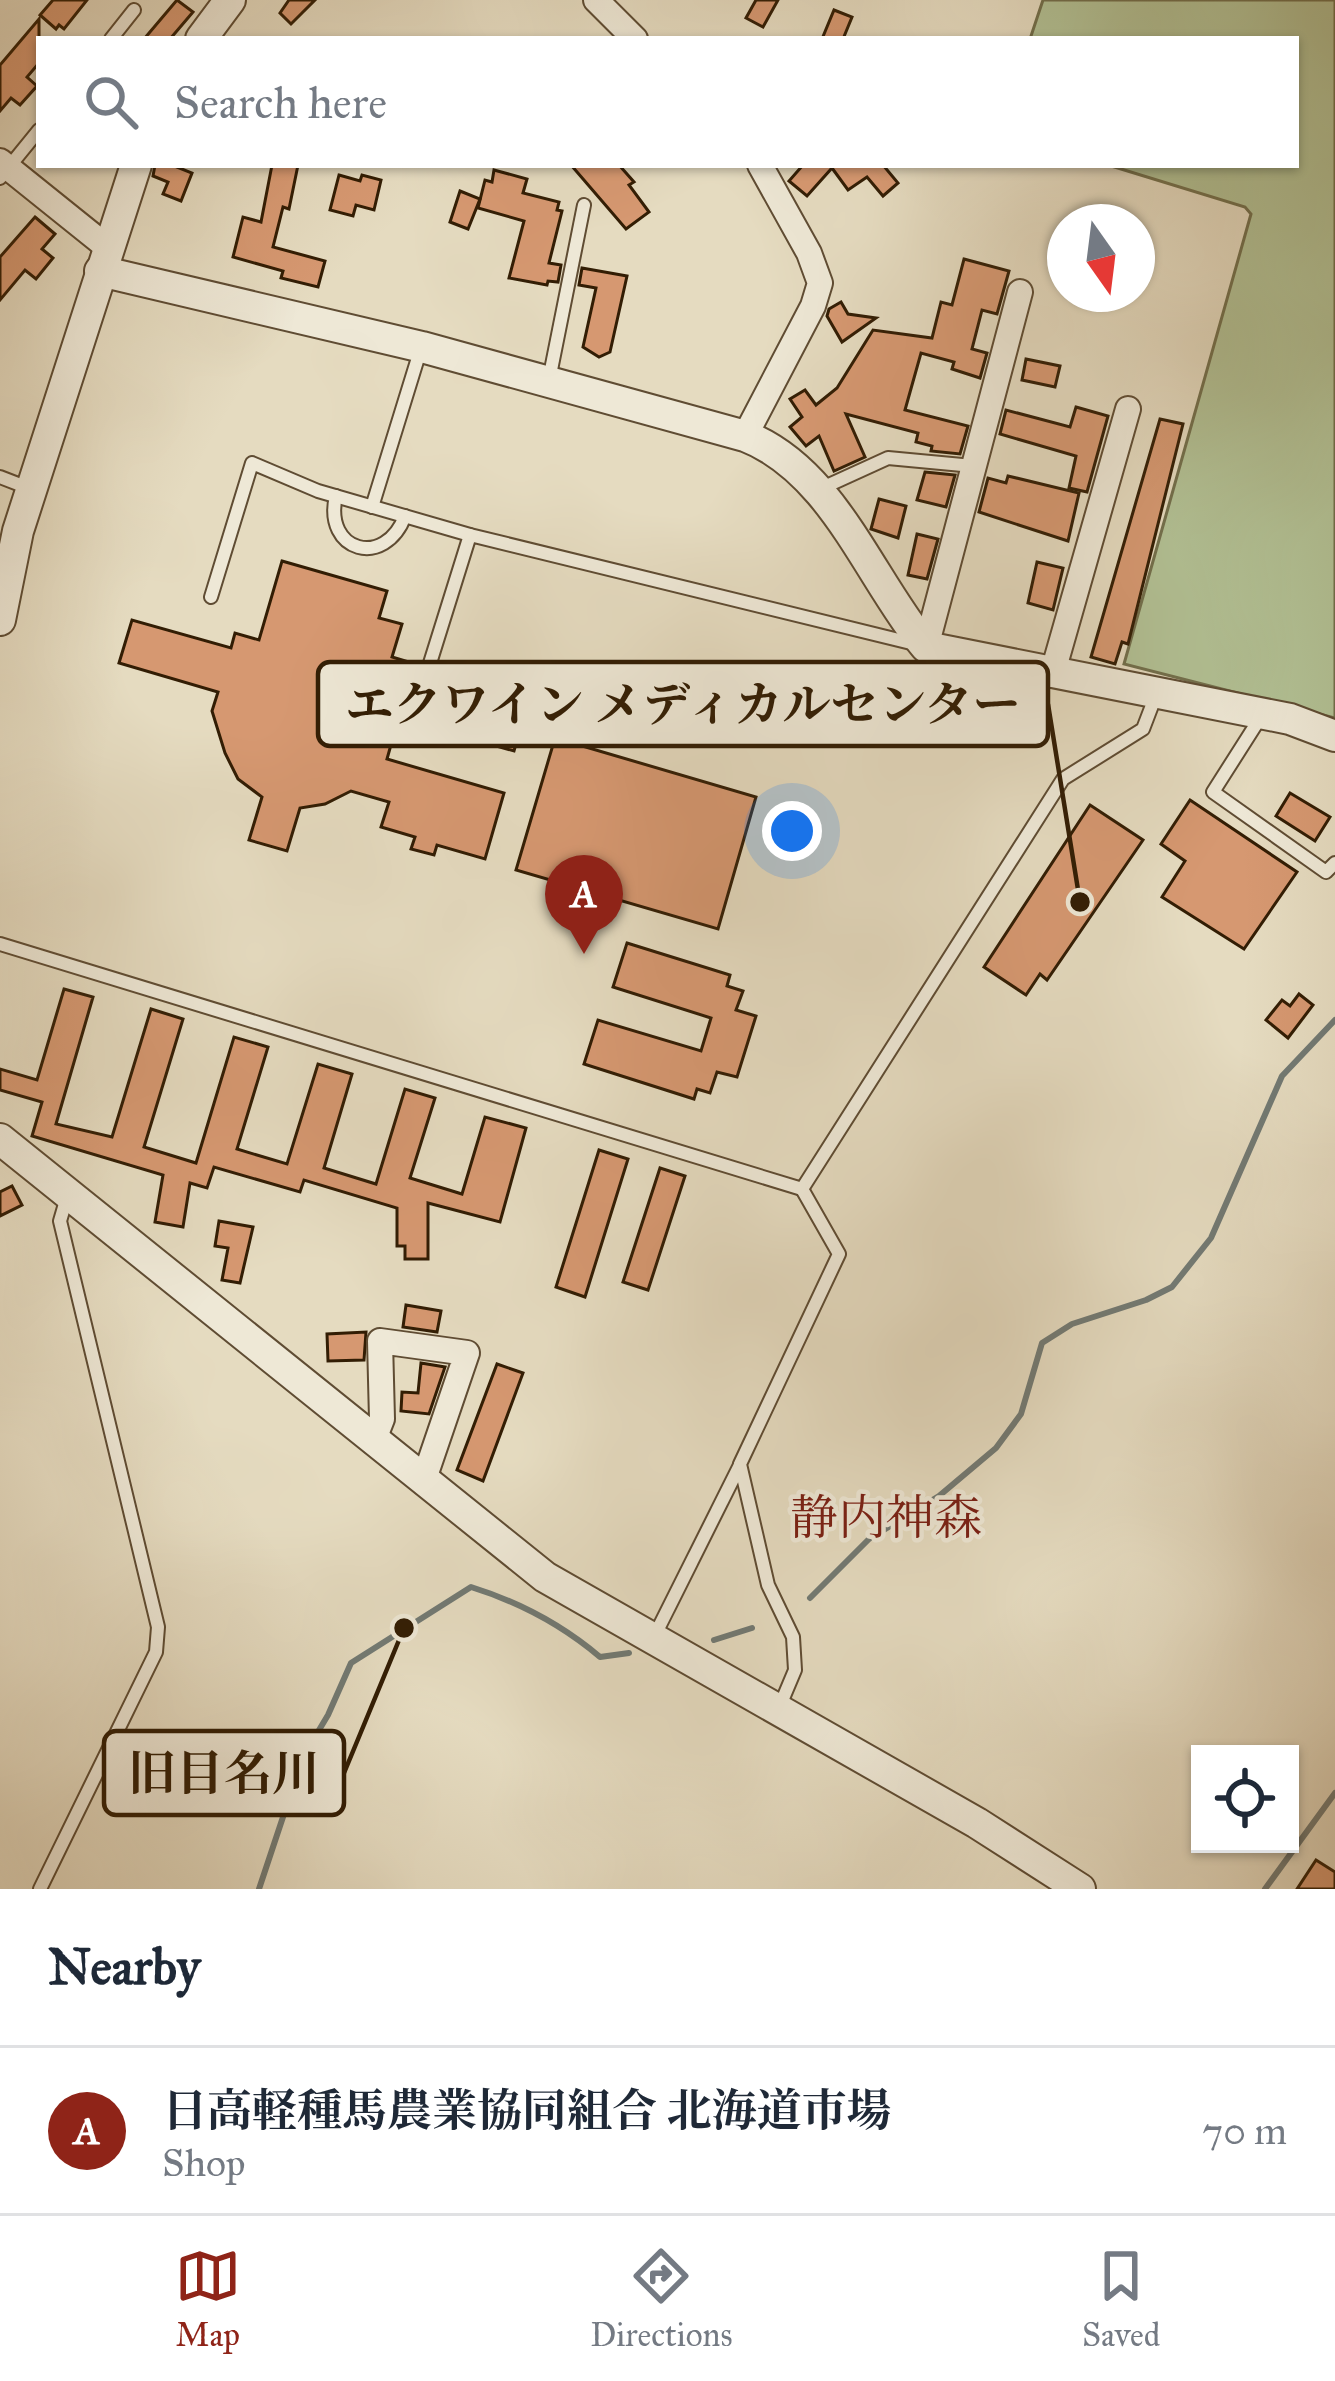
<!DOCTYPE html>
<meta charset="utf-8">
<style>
:root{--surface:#fff;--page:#f2f2f3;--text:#1f2937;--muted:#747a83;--line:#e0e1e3;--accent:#8f2418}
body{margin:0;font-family:"IM FELL Great Primer","Noto Serif JP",serif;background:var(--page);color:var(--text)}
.controls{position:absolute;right:36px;bottom:36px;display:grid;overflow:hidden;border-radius:0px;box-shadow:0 3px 9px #0004}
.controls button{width:108px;height:108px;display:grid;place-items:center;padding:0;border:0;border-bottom:3px solid var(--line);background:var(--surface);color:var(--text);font:60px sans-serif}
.compass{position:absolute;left:1047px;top:204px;width:108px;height:108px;border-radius:50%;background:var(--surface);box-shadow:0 3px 9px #0004;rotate:166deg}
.you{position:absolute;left:792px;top:831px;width:42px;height:42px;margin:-30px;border:9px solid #fff;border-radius:50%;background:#1a73e8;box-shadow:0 0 0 18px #1a73e833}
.badge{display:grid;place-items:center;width:78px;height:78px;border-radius:50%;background:var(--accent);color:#fff;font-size:39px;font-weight:700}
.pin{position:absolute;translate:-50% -99px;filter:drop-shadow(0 3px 6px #0008)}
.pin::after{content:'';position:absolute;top:63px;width:42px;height:36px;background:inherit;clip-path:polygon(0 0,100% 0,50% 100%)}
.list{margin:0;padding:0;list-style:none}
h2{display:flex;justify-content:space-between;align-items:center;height:156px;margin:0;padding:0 48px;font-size:51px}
h2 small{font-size:39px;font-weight:400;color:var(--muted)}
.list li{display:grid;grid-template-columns:78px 1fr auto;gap:36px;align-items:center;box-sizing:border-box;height:168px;padding:0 48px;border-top:3px solid var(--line)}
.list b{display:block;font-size:45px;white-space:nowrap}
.list p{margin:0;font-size:39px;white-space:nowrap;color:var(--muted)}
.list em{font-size:39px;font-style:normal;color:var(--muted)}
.icon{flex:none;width:66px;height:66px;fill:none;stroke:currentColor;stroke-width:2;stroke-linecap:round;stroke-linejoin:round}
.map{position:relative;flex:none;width:1335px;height:1889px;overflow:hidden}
.search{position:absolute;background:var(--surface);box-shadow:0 3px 9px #0004;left:36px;right:36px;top:36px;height:132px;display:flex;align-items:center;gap:30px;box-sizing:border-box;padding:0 42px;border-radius:0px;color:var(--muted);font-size:45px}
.sheet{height:324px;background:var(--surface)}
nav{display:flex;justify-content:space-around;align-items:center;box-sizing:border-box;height:168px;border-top:3px solid var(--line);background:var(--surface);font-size:33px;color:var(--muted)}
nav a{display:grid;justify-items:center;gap:6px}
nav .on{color:var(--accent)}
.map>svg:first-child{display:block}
.green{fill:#b2c195;stroke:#726f4c;stroke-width:3}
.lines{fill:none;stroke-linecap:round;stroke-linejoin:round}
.stream{stroke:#727a74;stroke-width:6}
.building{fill:#d69871;stroke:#321d04;stroke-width:3}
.service-casing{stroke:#5f4c33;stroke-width:16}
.minor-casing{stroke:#5f4c33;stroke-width:28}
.tertiary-casing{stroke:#5f4c33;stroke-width:34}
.service{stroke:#eee8d6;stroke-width:12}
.minor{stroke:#eee8d6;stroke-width:24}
.tertiary{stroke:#eee8d6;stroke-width:30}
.labels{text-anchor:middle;stroke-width:9;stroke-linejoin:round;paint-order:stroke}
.neighbourhood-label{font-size:48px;fill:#7a1f14;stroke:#eee8d6}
.leader{fill:none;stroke:#321d04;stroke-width:4.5}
.callout-dot{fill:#321d04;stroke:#eee8d6;stroke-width:4.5}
.callout{fill:#eee8d6;stroke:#321d04;stroke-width:4.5}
.callout-label{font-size:48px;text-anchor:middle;font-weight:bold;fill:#321d04}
</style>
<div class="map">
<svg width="1335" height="1889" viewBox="0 0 1335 1889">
<rect width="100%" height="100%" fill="#e5dbc0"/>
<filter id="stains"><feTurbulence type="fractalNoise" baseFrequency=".00167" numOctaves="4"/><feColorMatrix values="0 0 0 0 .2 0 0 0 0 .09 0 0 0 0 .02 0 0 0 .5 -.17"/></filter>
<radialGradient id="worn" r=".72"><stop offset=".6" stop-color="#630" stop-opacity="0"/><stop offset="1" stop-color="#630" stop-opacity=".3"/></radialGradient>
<polygon class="green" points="1043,0 1335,0 1335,718 1124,664 1251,214 1245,207 1108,165 1296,165 1296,39 1030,39"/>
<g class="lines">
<g class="stream">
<polyline points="810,1598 869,1539 939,1496 996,1448 1021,1414 1042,1343 1072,1324 1146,1300 1172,1287 1211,1238 1282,1076 1335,1020"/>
<polyline points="714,1640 752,1628"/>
<path d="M259 1889 303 1757 328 1715 351 1663 471 1587C519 1602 561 1624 600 1657L629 1653"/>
<polyline points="1265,1889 1335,1793"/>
</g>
</g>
<g class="building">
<polygon points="53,0 87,0 64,29 59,25 56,29 40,15"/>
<polygon points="177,0 193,12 170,39 144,39"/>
<polygon points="289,0 315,0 291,24 280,13"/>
<polygon points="756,0 778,0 763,27 746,18"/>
<polygon points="834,10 852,17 843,39 822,39"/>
<polygon points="39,19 39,63 27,77 37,86 20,105 11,98 0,111 0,65"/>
<polygon points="155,165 172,165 192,173 181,201 163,194 168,182 153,176"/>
<polygon points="272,165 298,165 289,209 283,207 273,247 325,261 318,287 281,278 283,271 233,257 243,217 261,222"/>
<polygon points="571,165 619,165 634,182 629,185 649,212 626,229"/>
<polygon points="803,165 883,165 898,183 883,196 867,177 848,190 832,168 807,196 789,181"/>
<polygon points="494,170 527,179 523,193 559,202 557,210 562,211 549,263 561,265 558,282 548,281 547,285 509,278 524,221 478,208 485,180 492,182"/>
<polygon points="339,175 360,181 362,175 381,180 374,210 356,205 353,216 330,210"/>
<polygon points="460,191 480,199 468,229 450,222"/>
<polygon points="35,217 55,234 42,249 53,258 36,279 25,270 0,300 0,257"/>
<polygon points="964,259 1009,271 997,314 982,310 972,349 987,353 980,378 952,369 954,362 921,353 905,410 968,426 960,454 931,451 932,446 916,442 918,433 846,414 865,457 834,471 819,436 806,446 790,427 802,417 790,399 805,390 816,405 837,388 873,330 932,338 941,302 952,305"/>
<polygon points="582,268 627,276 610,352 599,357 583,347 596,288 579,285"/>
<polygon points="841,302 848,314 876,318 842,342 827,316 829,309"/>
<polygon points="1026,359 1060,366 1055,387 1022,380"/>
<polygon points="1076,407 1108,416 1087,492 1069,488 1076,456 1000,434 1006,410 1070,427"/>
<polygon points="1160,419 1183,424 1128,644 1122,642 1115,664 1091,657"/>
<polygon points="925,472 955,475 946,507 917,500"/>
<polygon points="1008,476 1079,493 1068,541 979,512 988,478 1006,483"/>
<polygon points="879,499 906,506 898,538 871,529"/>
<polygon points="917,534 938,539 927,579 908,575"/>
<polygon points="282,561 387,591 379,618 402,624 392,657 419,665 416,677 422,686 434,683 440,666 531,692 514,751 440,730 446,710 404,698 387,759 504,793 485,859 437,845 434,855 411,849 415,837 381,827 389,802 351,791 325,804 300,808 287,851 249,840 262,797 238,779 225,753 212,711 218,692 119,663 132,620 231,648 235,633 259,640"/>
<polygon points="1037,562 1063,568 1053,610 1028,603"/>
<polygon points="555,738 756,797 718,929 516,870"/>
<polygon points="1290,793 1330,817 1315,841 1276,816"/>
<polygon points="1190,800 1297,872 1244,949 1162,897 1185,861 1161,844"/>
<polygon points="1090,805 1143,840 1047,980 1040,974 1026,995 984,967"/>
<polygon points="627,943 730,975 727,986 743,991 736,1010 756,1016 737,1077 717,1072 710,1093 697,1089 694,1099 584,1064 598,1020 701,1051 711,1018 613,987"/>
<polygon points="64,989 93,997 56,1124 112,1137 151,1009 183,1019 144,1147 196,1163 234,1037 268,1047 237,1149 287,1164 318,1064 352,1074 324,1168 376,1184 405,1089 435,1098 410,1178 462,1194 485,1117 526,1128 500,1222 428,1203 428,1259 405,1259 405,1246 397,1246 397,1208 304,1180 300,1192 214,1167 207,1188 190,1183 183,1227 155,1222 163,1175 32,1136 42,1102 0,1090 0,1069 37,1080"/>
<polygon points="1299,994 1313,1005 1288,1038 1266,1020 1282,1000 1290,1006"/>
<polygon points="599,1150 628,1159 585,1297 556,1287"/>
<polygon points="660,1168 685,1176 648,1290 623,1282"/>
<polygon points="12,1186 22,1205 0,1216 0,1192"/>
<polygon points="219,1221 253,1227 240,1283 222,1280 228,1248 215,1246"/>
<polygon points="406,1305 441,1311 437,1332 403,1327"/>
<polygon points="366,1332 364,1360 328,1361 327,1334"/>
<polygon points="421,1363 445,1367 429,1414 401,1411 402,1392 418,1393"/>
<polygon points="497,1364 523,1373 483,1481 457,1470"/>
<polygon points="1316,1860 1335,1872 1335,1889 1297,1889"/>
</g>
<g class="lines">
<defs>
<g id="service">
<polyline points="111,39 134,10"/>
<polyline points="0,178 39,130"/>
<polyline points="549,380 584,205"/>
<polyline points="0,477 31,489"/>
<polyline points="820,489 888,458 973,466"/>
<path d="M336 496C323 552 385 569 405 516"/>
<polyline points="372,507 421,348"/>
<polyline points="211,597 252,463 318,491 470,535"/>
<polyline points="426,676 470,535 915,644"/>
<polyline points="1262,715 1213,792 1326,872 1335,863"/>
<polyline points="0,944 802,1189 1063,779 1143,729 1156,695"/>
<polyline points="655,1635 740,1465"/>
<polyline points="779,1708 795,1670 793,1637 768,1585 740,1464 839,1254 802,1189"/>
<polyline points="40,1889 156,1652 158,1627 60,1221 67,1197"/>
</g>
<g id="minor">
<polyline points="596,0 635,39"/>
<polyline points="0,161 107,247"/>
<polyline points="745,436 813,306 820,283 809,253 760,165"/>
<polyline points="926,647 1020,292"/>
<polyline points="1052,675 1128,409"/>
<polyline points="373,1442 382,1419 380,1341 467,1353 423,1482"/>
</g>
<g id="tertiary">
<polyline points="201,39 230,0"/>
<path d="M100 271 422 347 745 436C833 470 869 578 926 647L1290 719 1335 736"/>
<polyline points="0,620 18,531 136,165"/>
<polyline points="0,1139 545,1577 977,1823 1080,1889"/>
</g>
</defs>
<use href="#service" class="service-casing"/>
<use href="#minor" class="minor-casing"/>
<use href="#tertiary" class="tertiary-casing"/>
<use href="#service" class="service"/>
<use href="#minor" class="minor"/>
<use href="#tertiary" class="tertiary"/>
</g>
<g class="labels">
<g class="neighbourhood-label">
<text x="886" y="1534">静内神森</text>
</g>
</g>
<path class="leader" d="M1080 902L1048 704M404 1628L344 1773"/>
<g class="callout-dot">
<circle cx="1080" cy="902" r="12"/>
<circle cx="404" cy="1628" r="12"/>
</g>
<g class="callout">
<rect x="318" y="662" width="730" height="84" rx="12"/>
<rect x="104" y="1731" width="240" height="84" rx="12"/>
</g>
<g class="callout-label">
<text x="683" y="721">エクワイン メディカルセンター</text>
<text x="224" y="1790">旧目名川</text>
</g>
<rect width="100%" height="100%" filter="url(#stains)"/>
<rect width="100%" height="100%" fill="url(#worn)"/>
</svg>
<div class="controls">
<button><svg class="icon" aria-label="locate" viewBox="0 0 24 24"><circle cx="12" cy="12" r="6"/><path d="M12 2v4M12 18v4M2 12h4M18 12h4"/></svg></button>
</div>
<svg class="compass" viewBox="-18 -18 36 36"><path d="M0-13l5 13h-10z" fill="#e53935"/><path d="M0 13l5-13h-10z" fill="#747a83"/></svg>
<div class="you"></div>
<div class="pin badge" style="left:584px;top:954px">A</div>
<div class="search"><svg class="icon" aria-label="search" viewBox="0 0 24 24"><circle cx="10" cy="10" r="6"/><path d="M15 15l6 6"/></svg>Search here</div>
</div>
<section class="sheet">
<h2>Nearby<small></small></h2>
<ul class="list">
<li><span class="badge">A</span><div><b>日高軽種馬農業協同組合 北海道市場</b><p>Shop</p></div><em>70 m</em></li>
</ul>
</section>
<nav>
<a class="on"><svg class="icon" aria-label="map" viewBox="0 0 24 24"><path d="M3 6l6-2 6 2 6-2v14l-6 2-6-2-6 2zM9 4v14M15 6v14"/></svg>Map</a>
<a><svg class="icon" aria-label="directions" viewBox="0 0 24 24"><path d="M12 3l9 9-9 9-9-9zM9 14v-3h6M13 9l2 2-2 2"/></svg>Directions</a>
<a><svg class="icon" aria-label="saved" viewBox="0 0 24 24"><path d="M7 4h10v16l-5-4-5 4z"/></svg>Saved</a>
</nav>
